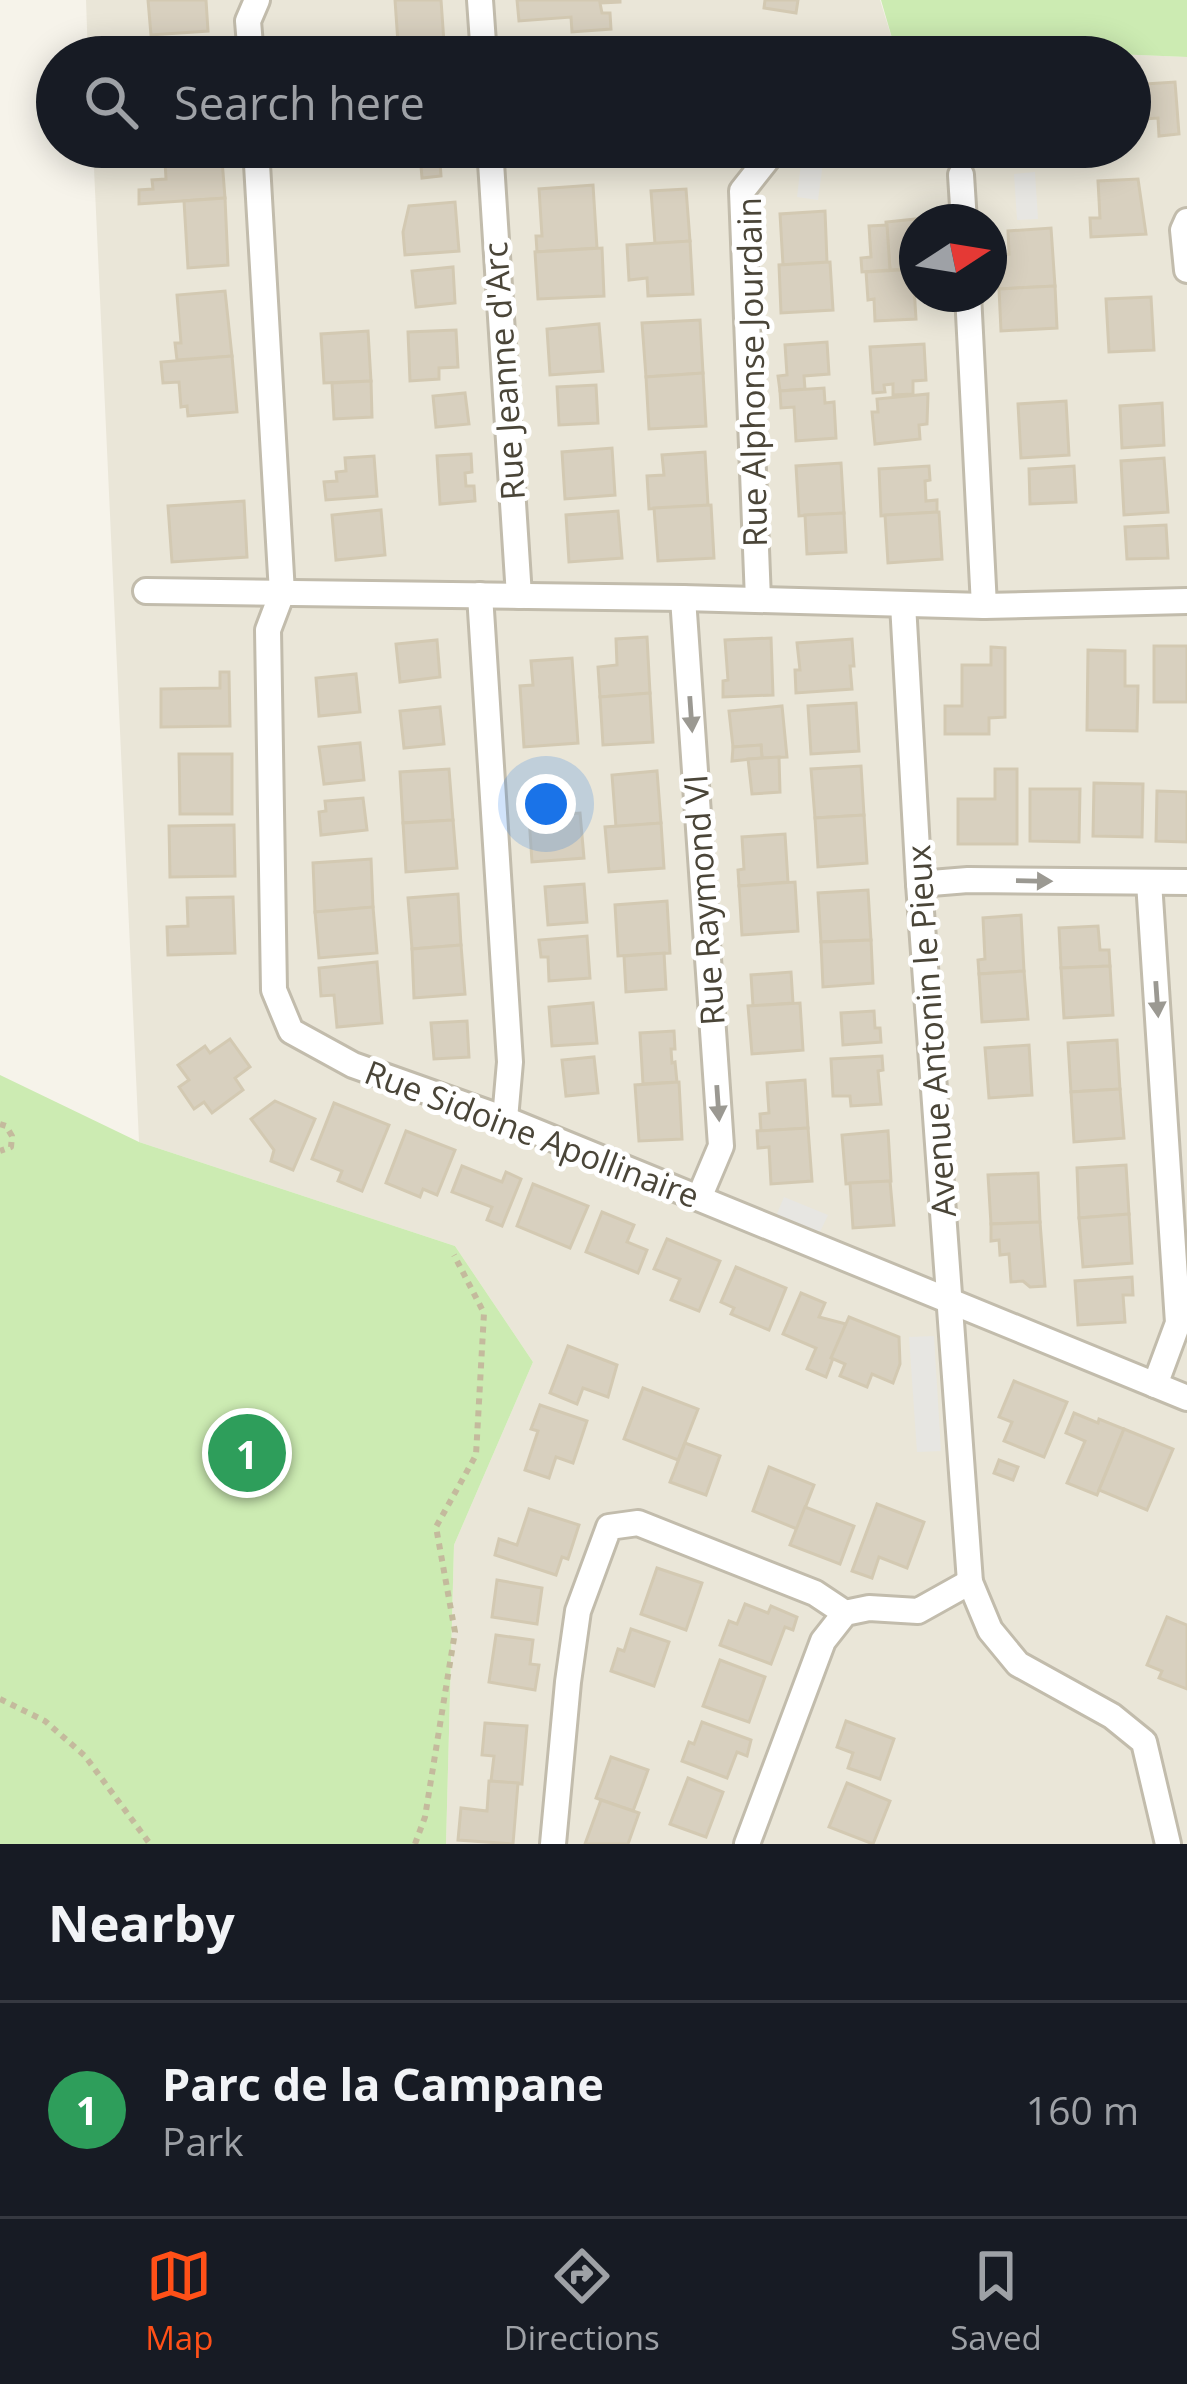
<!DOCTYPE html>
<style>
:root{--surface:#171b24;--page:#242831;--text:#f1f3f6;--muted:#9ea1a6;--line:#363941;--accent:#ff5018}
body{margin:0;font-family:"Open Sans",sans-serif;background:var(--page);color:var(--text)}
.compass{position:absolute;left:899px;top:204px;width:108px;height:108px;border-radius:50%;background:var(--surface);box-shadow:0 6px 30px #0003;rotate:78deg}
.you{position:absolute;left:546px;top:804px;width:42px;height:42px;margin:-30px;border:9px solid #fff;border-radius:50%;background:#1a73e8;box-shadow:0 0 0 18px #1a73e833}
.badge{display:grid;place-items:center;width:78px;height:78px;border-radius:50%;background:var(--accent);color:#fff;font-size:39px;font-weight:700}
.pin{position:absolute;translate:-50% -50%;border:6px solid #fff;box-shadow:0 3px 12px #0006}
.list{margin:0;padding:0;list-style:none}
h2{display:flex;justify-content:space-between;align-items:center;height:156px;margin:0;padding:0 48px;font-size:51px}
h2 small{font-size:39px;font-weight:400;color:var(--muted)}
.list li{display:grid;grid-template-columns:78px 1fr auto;gap:36px;align-items:center;box-sizing:border-box;height:216px;padding:0 48px;border-top:3px solid var(--line)}
.list b{display:block;font-size:45px;white-space:nowrap}
.list p{margin:0;font-size:39px;white-space:nowrap;color:var(--muted)}
.list em{font-size:39px;font-style:normal;color:var(--muted)}
.icon{flex:none;width:66px;height:66px;fill:none;stroke:currentColor;stroke-width:2;stroke-linecap:round;stroke-linejoin:round}
.map{position:relative;flex:none;width:1187px;height:1844px;overflow:hidden}
.search{position:absolute;background:var(--surface);box-shadow:0 6px 30px #0003;left:36px;right:36px;top:36px;height:132px;display:flex;align-items:center;gap:30px;box-sizing:border-box;padding:0 42px;border-radius:66px;color:var(--muted);font-size:45px}
.sheet{height:372px;background:var(--surface)}
nav{display:flex;justify-content:space-around;align-items:center;box-sizing:border-box;height:168px;border-top:3px solid var(--line);background:var(--surface);font-size:33px;color:var(--muted)}
nav a{display:grid;justify-items:center;gap:6px}
nav .on{color:var(--accent)}
.map>svg:first-child{display:block}
.residential{fill:#eae6d8;fill-rule:evenodd}
.green{fill:#ccebb2}
.parking{fill:#e7e6e2}
.building{fill:#d8d0bf;stroke:#d3c9b2;stroke-width:3}
.lines{fill:none;stroke-linecap:round;stroke-linejoin:round}
.minor-casing{stroke:#c2bcac;stroke-width:30}
.path{stroke:#c4ba9d;stroke-width:6;stroke-dasharray:6 6;stroke-linecap:butt}
.minor{stroke:#fff;stroke-width:24}
.oneway{fill:#9b9992}
.labels{text-anchor:middle;stroke-width:10;stroke-linejoin:round;paint-order:stroke}
.street-label{font-size:33px;fill:#4a4538;stroke:#fff}
</style>
<div class="map">
<svg width="1187" height="1844" viewBox="0 0 1187 1844">
<rect width="100%" height="100%" fill="#f6f3ea"/>
<path class="residential" d="M86 0H880L894 45 1187 57V1844H446L454 1545 533 1362 455 1246 139 1142 93 147H1130V57H88ZM917 222H989V294H917Z"/>
<g class="green">
<polygon points="881,0 1187,0 1187,57 894,45"/>
<polygon points="0,1075 139,1142 455,1246 533,1362 454,1545 446,1844 0,1844"/>
</g>
<g class="parking">
<polygon points="803,147 825,147 818,200 797,197"/>
<polygon points="1035,172 1038,219 1017,220 1014,174"/>
<polygon points="784,1197 828,1215 819,1234 776,1216"/>
<polygon points="934,1336 941,1451 917,1452 909,1337"/>
</g>
<g class="building">
<polygon points="148,0 206,0 208,31 151,35"/>
<polygon points="395,0 441,0 445,57 381,57 380,44 398,43"/>
<polygon points="517,0 620,0 620,2 600,3 602,13 610,13 611,29 572,32 571,17 519,21"/>
<polygon points="765,0 798,0 796,13 764,8"/>
<polygon points="211,42 213,57 132,57 131,48"/>
<polygon points="607,42 608,57 563,57 562,46"/>
<polygon points="1175,82 1179,134 1159,136 1158,118 1130,120 1130,85"/>
<polygon points="149,147 221,147 225,198 139,204 139,190 153,189 152,180 166,179 165,161 150,162"/>
<polygon points="398,147 439,147 441,176 422,178 420,154 398,156"/>
<polygon points="566,147 626,147 626,152 567,156"/>
<polygon points="651,147 699,147 697,163 650,156"/>
<polygon points="1138,179 1146,234 1091,237 1090,218 1100,218 1098,181"/>
<polygon points="593,185 597,248 537,252 536,236 542,236 539,189"/>
<polygon points="686,189 690,241 655,244 651,191"/>
<polygon points="225,198 228,265 188,268 184,201"/>
<polygon points="455,202 459,251 405,255 403,232 409,206"/>
<polygon points="825,211 827,262 783,265 780,214"/>
<polygon points="916,219 917,269 890,270 886,222"/>
<polygon points="887,225 890,270 862,272 861,258 871,257 869,226"/>
<polygon points="1051,228 1055,286 999,289 997,255 1009,254 1008,231"/>
<polygon points="690,241 693,294 648,296 647,278 629,280 627,245"/>
<polygon points="602,248 604,296 538,299 535,252"/>
<polygon points="830,262 833,310 781,313 779,265"/>
<polygon points="453,267 455,303 416,307 412,271"/>
<polygon points="917,269 917,286 914,286 916,319 875,321 874,299 868,300 866,272"/>
<polygon points="1055,286 1057,328 1001,331 999,289"/>
<polygon points="225,291 232,356 177,360 175,343 181,343 177,295"/>
<polygon points="1151,297 1154,350 1109,352 1106,299"/>
<polygon points="700,320 703,373 646,377 642,323"/>
<polygon points="599,324 603,371 550,375 547,329"/>
<polygon points="456,330 458,367 439,368 439,379 410,381 408,332"/>
<polygon points="368,331 371,381 324,383 321,334"/>
<polygon points="827,342 829,374 804,376 805,389 780,391 778,376 787,375 785,345"/>
<polygon points="924,344 926,380 913,381 913,394 893,395 893,384 884,385 885,392 873,393 870,347"/>
<polygon points="232,356 237,412 188,416 187,406 181,407 179,382 163,383 161,362"/>
<polygon points="703,373 706,426 649,429 646,377"/>
<polygon points="371,381 372,417 334,419 332,383"/>
<polygon points="596,385 598,423 559,425 557,387"/>
<polygon points="824,388 825,403 834,402 836,438 796,441 794,407 781,408 780,391"/>
<polygon points="465,393 469,424 436,427 433,396"/>
<polygon points="928,394 927,424 919,425 920,439 875,444 872,412 878,412 877,399"/>
<polygon points="1066,401 1069,455 1021,458 1018,404"/>
<polygon points="1162,403 1164,445 1122,448 1120,406"/>
<polygon points="612,448 615,495 565,499 562,452"/>
<polygon points="705,452 708,505 649,509 647,476 664,475 662,455"/>
<polygon points="471,454 472,472 465,473 466,486 474,486 475,501 440,504 437,456"/>
<polygon points="374,456 377,496 326,500 324,482 337,481 336,472 346,471 345,458"/>
<polygon points="1164,458 1168,512 1124,515 1121,461"/>
<polygon points="841,463 844,513 799,516 796,466"/>
<polygon points="929,466 930,480 925,481 926,501 937,500 937,512 881,516 879,469"/>
<polygon points="1074,466 1076,502 1030,504 1029,469"/>
<polygon points="244,501 247,557 172,562 168,506"/>
<polygon points="711,505 714,558 658,561 654,508"/>
<polygon points="381,510 385,555 336,560 332,515"/>
<polygon points="618,511 622,558 569,562 566,515"/>
<polygon points="939,512 942,559 888,563 885,515"/>
<polygon points="844,513 846,552 807,554 805,515"/>
<polygon points="1166,525 1168,558 1127,559 1125,527"/>
<polygon points="647,637 650,693 600,697 598,667 617,665 616,639"/>
<polygon points="771,638 773,695 723,697 723,681 728,680 725,640"/>
<polygon points="852,639 854,666 850,666 852,689 796,693 795,670 800,670 797,643"/>
<polygon points="437,640 440,677 400,682 396,644"/>
<rect x="1154" y="646" width="33" height="56"/>
<polygon points="991,647 1005,648 1005,717 989,718 989,734 945,734 945,706 962,706 962,665 991,665"/>
<polygon points="1088,650 1125,651 1125,686 1138,686 1137,731 1087,730"/>
<polygon points="572,658 578,743 524,747 520,686 533,685 531,661"/>
<polygon points="220,672 229,672 230,726 161,727 161,689 220,688"/>
<polygon points="356,674 360,712 319,716 316,678"/>
<polygon points="650,693 653,742 603,745 600,697"/>
<polygon points="856,703 859,751 811,754 808,706"/>
<polygon points="782,706 787,757 762,758 761,745 733,747 729,711"/>
<polygon points="440,707 444,744 404,748 400,711"/>
<polygon points="360,743 364,780 324,784 319,747"/>
<polygon points="761,745 762,758 732,761 733,747"/>
<polygon points="179,754 232,754 232,814 180,814"/>
<polygon points="779,757 780,792 752,794 748,759"/>
<polygon points="861,766 864,815 815,818 811,769"/>
<polygon points="449,769 453,820 403,823 400,772"/>
<polygon points="995,769 1017,769 1017,844 958,844 958,799 995,799"/>
<polygon points="657,771 661,823 616,827 612,775"/>
<polygon points="1094,783 1143,784 1142,837 1093,836"/>
<polygon points="1030,789 1080,789 1079,842 1030,841"/>
<polygon points="1157,791 1187,792 1187,842 1156,841"/>
<polygon points="363,798 367,830 321,835 319,812 326,811 325,801"/>
<polygon points="580,813 584,858 532,862 529,817"/>
<polygon points="864,815 867,863 818,867 815,818"/>
<polygon points="453,820 457,868 406,872 403,823"/>
<polygon points="661,823 664,868 609,872 605,827"/>
<polygon points="234,825 235,876 170,877 169,826"/>
<polygon points="785,834 788,882 739,886 738,870 744,869 742,837"/>
<polygon points="371,859 373,907 315,912 313,863"/>
<polygon points="795,882 798,931 742,935 739,886"/>
<polygon points="584,884 587,922 548,925 545,887"/>
<polygon points="868,890 871,940 821,942 818,893"/>
<polygon points="458,894 461,945 412,949 408,898"/>
<polygon points="233,897 235,953 168,955 167,927 188,926 187,898"/>
<polygon points="667,901 670,953 618,956 615,905"/>
<polygon points="373,907 377,953 319,958 315,912"/>
<polygon points="1021,915 1024,971 979,974 978,960 985,959 983,918"/>
<polygon points="1098,926 1100,950 1109,950 1110,966 1061,968 1059,928"/>
<polygon points="587,936 590,978 549,981 548,957 541,957 539,940"/>
<polygon points="871,940 873,983 823,987 821,942"/>
<polygon points="461,945 465,994 414,998 412,949"/>
<polygon points="664,953 666,989 626,992 624,956"/>
<polygon points="377,962 382,1023 337,1027 334,995 321,996 319,968"/>
<polygon points="1110,966 1113,1015 1064,1018 1061,968"/>
<polygon points="1024,971 1028,1019 982,1022 979,974"/>
<polygon points="791,972 793,1003 753,1006 751,975"/>
<polygon points="593,1003 597,1043 552,1046 549,1007"/>
<polygon points="800,1003 803,1050 752,1054 748,1006"/>
<polygon points="874,1011 875,1028 880,1028 881,1042 843,1045 841,1013"/>
<polygon points="467,1021 469,1057 434,1059 431,1023"/>
<polygon points="674,1031 675,1049 671,1049 672,1063 675,1062 677,1082 643,1084 640,1033"/>
<polygon points="230,1039 250,1067 235,1078 243,1090 212,1113 204,1102 194,1109 179,1087 189,1080 178,1065 205,1046 210,1053"/>
<polygon points="1117,1040 1120,1089 1071,1092 1068,1043"/>
<polygon points="1029,1045 1032,1095 989,1098 985,1048"/>
<polygon points="882,1056 883,1070 878,1071 881,1104 851,1106 850,1096 833,1096 831,1059"/>
<polygon points="594,1057 598,1093 566,1096 562,1060"/>
<polygon points="805,1080 808,1128 761,1131 760,1114 769,1113 767,1083"/>
<polygon points="679,1082 682,1139 639,1141 635,1085"/>
<polygon points="1120,1089 1124,1138 1074,1142 1071,1092"/>
<polygon points="275,1101 315,1119 293,1170 271,1161 274,1150 251,1119"/>
<polygon points="334,1103 389,1125 362,1191 338,1181 342,1171 312,1159"/>
<polygon points="808,1128 812,1181 771,1184 769,1147 758,1148 757,1131"/>
<polygon points="406,1131 455,1150 437,1195 423,1189 420,1197 386,1183"/>
<polygon points="888,1131 891,1181 846,1184 842,1135"/>
<polygon points="1126,1165 1129,1214 1079,1218 1077,1168"/>
<polygon points="462,1166 502,1182 506,1172 521,1179 502,1226 487,1220 492,1207 452,1192"/>
<polygon points="1038,1173 1040,1222 991,1224 988,1175"/>
<polygon points="890,1181 894,1225 853,1228 850,1183"/>
<polygon points="533,1184 588,1206 570,1248 517,1226"/>
<polygon points="602,1212 634,1225 627,1242 647,1250 638,1273 586,1252"/>
<polygon points="1129,1214 1132,1263 1083,1267 1079,1218"/>
<polygon points="1040,1222 1045,1286 1030,1287 1023,1281 1011,1282 1009,1254 1000,1255 999,1240 991,1241 991,1224"/>
<polygon points="667,1239 720,1261 699,1311 671,1300 680,1279 654,1269"/>
<polygon points="736,1267 786,1288 769,1330 731,1314 734,1308 721,1302"/>
<polygon points="1132,1277 1133,1295 1123,1295 1125,1322 1078,1325 1075,1281"/>
<polygon points="801,1293 825,1303 819,1317 846,1324 826,1377 807,1369 816,1348 783,1334"/>
<polygon points="849,1317 899,1337 900,1364 893,1383 872,1374 867,1387 840,1376 845,1364 831,1358"/>
<polygon points="568,1346 617,1365 608,1397 583,1388 577,1404 550,1393"/>
<polygon points="1014,1381 1067,1402 1044,1457 1004,1441 1012,1422 999,1417"/>
<polygon points="643,1388 698,1409 678,1460 624,1439"/>
<polygon points="540,1405 587,1421 573,1463 556,1457 549,1478 525,1470 538,1431 531,1429"/>
<polygon points="1074,1413 1098,1423 1099,1419 1124,1429 1097,1495 1067,1483 1085,1441 1066,1433"/>
<polygon points="1124,1429 1173,1449 1147,1510 1099,1490"/>
<polygon points="685,1443 720,1456 706,1495 670,1482"/>
<polygon points="999,1460 1018,1467 1013,1480 994,1473"/>
<polygon points="769,1467 814,1485 797,1529 753,1511"/>
<polygon points="877,1504 924,1522 907,1568 879,1557 872,1578 852,1571"/>
<polygon points="805,1507 854,1526 840,1564 790,1545"/>
<polygon points="529,1509 579,1525 568,1559 562,1557 556,1575 495,1555 499,1539 517,1545"/>
<polygon points="657,1568 702,1583 686,1630 641,1614"/>
<polygon points="497,1580 542,1588 537,1624 492,1617"/>
<polygon points="745,1604 768,1613 771,1606 797,1617 793,1630 785,1627 771,1664 720,1645 729,1621 737,1624"/>
<polygon points="1167,1617 1187,1625 1187,1689 1159,1678 1162,1671 1147,1665"/>
<polygon points="631,1629 669,1642 654,1686 611,1671 618,1649 624,1651"/>
<polygon points="496,1635 533,1640 530,1664 539,1665 535,1690 489,1682"/>
<polygon points="720,1660 765,1677 749,1722 703,1706"/>
<polygon points="846,1721 894,1739 880,1779 848,1768 853,1753 837,1747"/>
<polygon points="702,1722 751,1740 747,1756 737,1752 727,1778 682,1761 689,1742 694,1744"/>
<polygon points="485,1723 527,1726 522,1784 491,1781 494,1756 482,1755"/>
<polygon points="611,1757 648,1770 633,1811 596,1798"/>
<polygon points="688,1778 723,1792 706,1837 670,1824"/>
<polygon points="489,1781 518,1783 513,1844 458,1840 461,1808 487,1811"/>
<polygon points="847,1783 890,1801 873,1844 829,1827"/>
<polygon points="601,1800 639,1813 628,1844 585,1844"/>
</g>
<g class="lines">
<defs>
<g id="minor">
<polyline points="480,0 484,57"/>
<polyline points="251,57 248,21 257,0"/>
<polyline points="256,147 282,593 268,630 274,990 291,1031 353,1065 505,1119 1187,1398"/>
<polyline points="490,147 519,596"/>
<polyline points="961,175 964,222"/>
<polyline points="1187,221 1183,230 1187,270"/>
<polyline points="968,294 984,606"/>
<polyline points="146,591 683,598 984,606 1187,601"/>
<polyline points="480,595 510,1062 505,1119"/>
<polyline points="683,598 721,1146 699,1198"/>
<polyline points="758,600 742,191 772,153"/>
<polyline points="903,604 919,884 970,1582 990,1630 1018,1664 1112,1716 1144,1742 1168,1844"/>
<polyline points="1149,882 1178,1323 1155,1385"/>
<polyline points="919,884 968,880 1187,882"/>
<polyline points="553,1844 568,1682 578,1611 609,1527 638,1523 815,1593 845,1613"/>
<polyline points="747,1844 823,1641 845,1613 869,1608 918,1611 970,1582"/>
</g>
</defs>
<use href="#minor" class="minor-casing"/>
<g class="path">
<polyline points="0,1124 6,1126 12,1136 11,1147 0,1151"/>
<polyline points="0,1699 45,1721 85,1756 150,1844"/>
<polyline points="415,1844 425,1817 455,1632 436,1527 476,1455 484,1313 454,1255"/>
</g>
<use href="#minor" class="minor"/>
</g>
<defs><path id="oneway-solid" d="M-6-.8H1V-3.2L6.5 0L1 3.2V.8H-6Z" transform="scale(3)"/></defs>
<g class="oneway">
<use href="#oneway-solid" transform="translate(691 714) rotate(86)"/>
<use href="#oneway-solid" transform="translate(1034 881) rotate(1)"/>
<use href="#oneway-solid" transform="translate(1157 999) rotate(86)"/>
<use href="#oneway-solid" transform="translate(718 1103) rotate(86)"/>
</g>
<g class="labels">
<g class="street-label">
<text transform="translate(504 371) rotate(-94)" y="12">Rue Jeanne d'Arc</text>
<text transform="translate(752 372) rotate(-91)" y="12">Rue Alphonse Jourdain</text>
<text transform="translate(704 900) rotate(-94)" y="12">Rue Raymond VI</text>
<text transform="translate(931 1031) rotate(-94)" y="12">Avenue Antonin le Pieux</text>
<text transform="translate(532 1134) rotate(21)" y="12">Rue Sidoine Apollinaire</text>
</g>
</g>
</svg>
<svg class="compass" viewBox="-18 -18 36 36"><path d="M0-13l5 13h-10z" fill="#e53935"/><path d="M0 13l5-13h-10z" fill="#9ea1a6"/></svg>
<div class="you"></div>
<div class="pin badge" style="left:247px;top:1453px;background:#2e9e5b">1</div>
<div class="search"><svg class="icon" aria-label="search" viewBox="0 0 24 24"><circle cx="10" cy="10" r="6"/><path d="M15 15l6 6"/></svg>Search here</div>
</div>
<section class="sheet">
<h2>Nearby<small></small></h2>
<ul class="list">
<li><span class="badge" style="background:#2e9e5b">1</span><div><b>Parc de la Campane</b><p>Park</p></div><em>160 m</em></li>
</ul>
</section>
<nav>
<a class="on"><svg class="icon" aria-label="map" viewBox="0 0 24 24"><path d="M3 6l6-2 6 2 6-2v14l-6 2-6-2-6 2zM9 4v14M15 6v14"/></svg>Map</a>
<a><svg class="icon" aria-label="directions" viewBox="0 0 24 24"><path d="M12 3l9 9-9 9-9-9zM9 14v-3h6M13 9l2 2-2 2"/></svg>Directions</a>
<a><svg class="icon" aria-label="saved" viewBox="0 0 24 24"><path d="M7 4h10v16l-5-4-5 4z"/></svg>Saved</a>
</nav>
